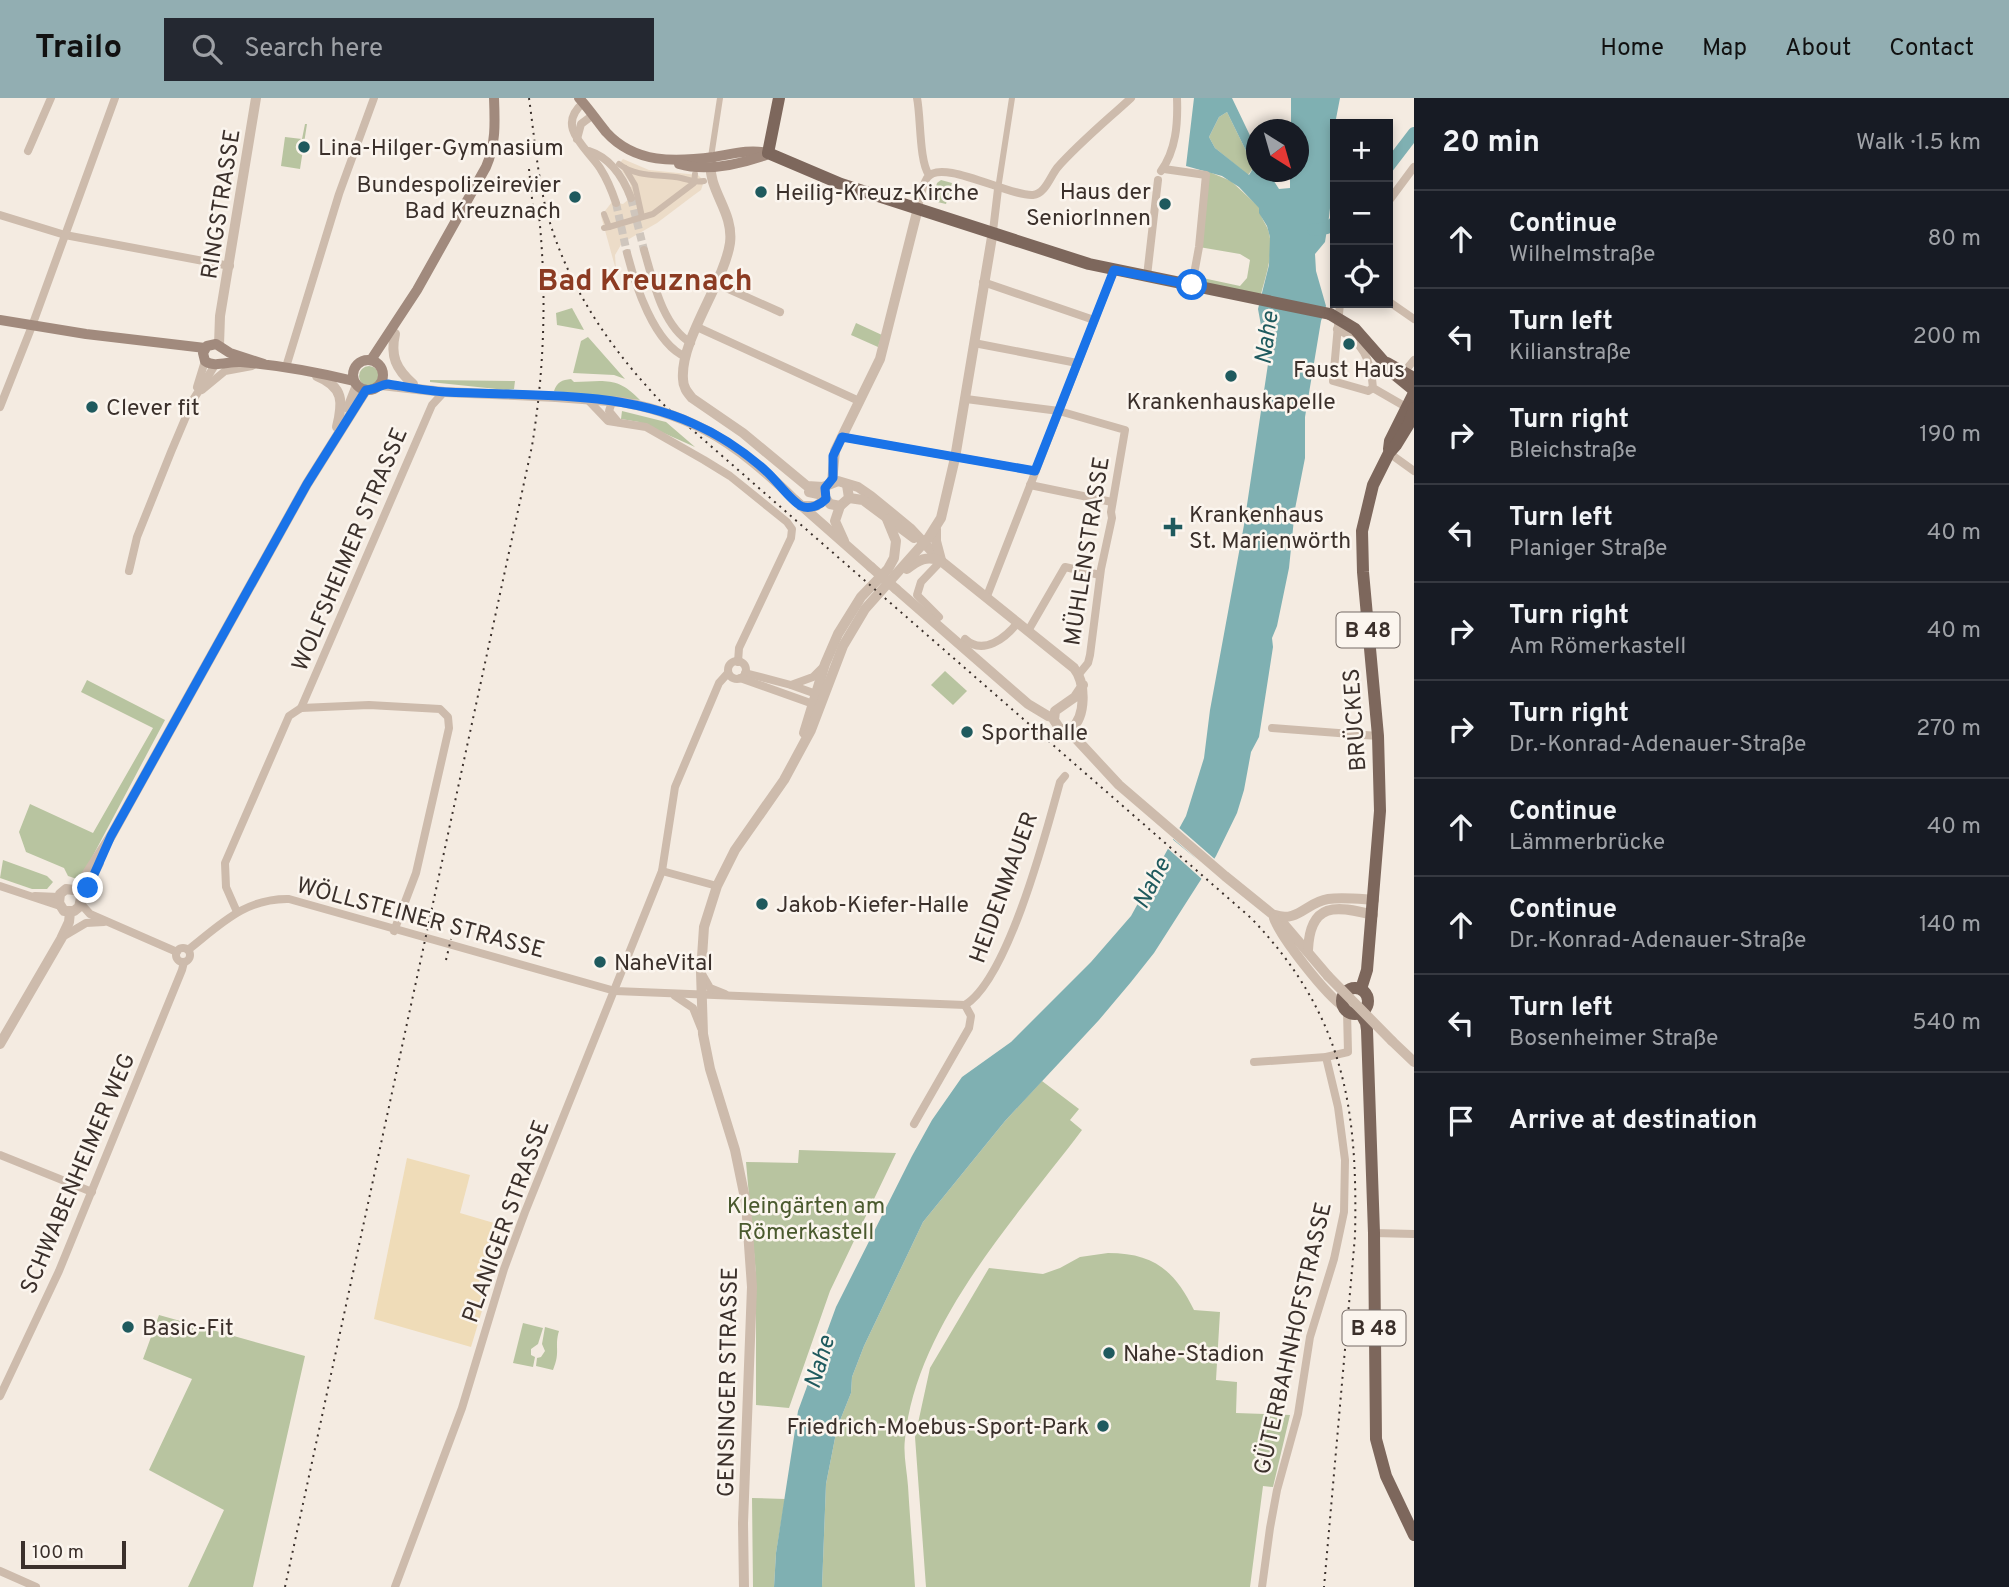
<!DOCTYPE html>
<meta charset="utf-8">
<style>
:root{--surface:#171b24;--page:#242831;--text:#f1f3f6;--muted:#9ea1a6;--line:#363941;--accent:#92aeb2}
body{margin:0;font-family:Overpass,sans-serif;background:var(--page);color:var(--text)}
.controls{position:absolute;right:21px;top:21px;display:grid;overflow:hidden;border-radius:0px;box-shadow:0 4px 10px #0003}
.controls button{width:63px;height:63px;display:grid;place-items:center;padding:0;border:0;border-bottom:2px solid var(--line);background:var(--surface);color:var(--text);font:35px sans-serif}
.compass{position:absolute;left:1246px;top:21px;width:63px;height:63px;border-radius:50%;background:var(--surface);box-shadow:0 4px 10px #0003;rotate:143deg}
.scale{position:absolute;left:21px;bottom:18px;width:105px;box-sizing:border-box;padding-left:7px;border:4px solid #3b302b;border-top:0;font-size:19px;line-height:24px;white-space:nowrap;color:#3b302b;-webkit-text-stroke:5px #fbf5ee;paint-order:stroke}
.stop{position:absolute;width:21px;height:21px;margin:-16px;border:5px solid #1a73e8;border-radius:50%;background:#fff}
.stop.end{background:#1a73e8;border-color:#fff;box-shadow:0 2px 7px #0008}
.list{margin:0;padding:0;list-style:none}
h2{display:flex;justify-content:space-between;align-items:center;height:91px;margin:0;padding:0 28px;font-size:30px}
h2 small{font-size:23px;font-weight:400;color:var(--muted)}
.list li{display:grid;grid-template-columns:46px 1fr auto;gap:21px;align-items:center;box-sizing:border-box;height:98px;padding:0 28px;border-top:2px solid var(--line)}
.list b{display:block;font-size:26px;white-space:nowrap}
.list p{margin:0;font-size:23px;white-space:nowrap;color:var(--muted)}
.list em{font-size:23px;font-style:normal;color:var(--muted)}
.icon{flex:none;width:38px;height:38px;fill:none;stroke:currentColor;stroke-width:2;stroke-linecap:round;stroke-linejoin:round}
.map{position:relative;flex:none;width:1414px;height:1489px;overflow:hidden}
header{display:flex;align-items:center;gap:42px;box-sizing:border-box;height:98px;padding:0 35px;background:var(--accent);color:#111}
header strong{font-size:33px}
nav{display:flex;gap:38px;margin-inline-start:auto;font-size:24px}
.search{width:490px;height:63px;background:var(--page);display:flex;align-items:center;gap:18px;box-sizing:border-box;padding:0 24px;border-radius:0px;color:var(--muted);font-size:26px}
main{display:flex}
aside{flex:1;background:var(--surface)}
.map>svg:first-child{display:block}
.green{fill:#b8c4a0}
.sand{fill:#efdcb8}
.plaza{fill:#ecdcc8}
.water{fill:#7fb0b2;fill-rule:evenodd}
.pier{fill:#f4ebe1}
.lines{fill:none;stroke-linecap:round;stroke-linejoin:round}
.river{stroke:#7fb0b2;stroke-width:12}
.minor-tunnel{stroke:#cfc6bd;stroke-width:8;stroke-dasharray:8 4;stroke-linecap:butt}
.pedestrian{stroke:#cdbbac;stroke-width:6}
.minor{stroke:#cdbbac;stroke-width:8}
.tertiary{stroke:#cdbbac;stroke-width:10}
.secondary{stroke:#a18a7d;stroke-width:10}
.primary{stroke:#7d675c;stroke-width:12}
.rail{stroke:#3b302b;stroke-width:2;stroke-dasharray:2 5;stroke-linecap:butt}
.tertiary-bridge{stroke:#cdbbac;stroke-width:10}
.primary-bridge{stroke:#7d675c;stroke-width:12}
.route{stroke:#1a73e8;stroke-width:9}
.poi-dot{fill:#1f5a5e;stroke:#fbf5ee;stroke-width:2.5}
.labels{text-anchor:middle;stroke-width:5;stroke-linejoin:round;paint-order:stroke}
.shield{fill:#fbf5ee;stroke:#756b66;stroke-width:2}
.shield-label{font-size:21px;font-weight:bold;fill:#3b302b}
.poi-label{font-size:23px;fill:#3b302b;stroke:#fbf5ee;text-anchor:start}
.street-label{font-size:23px;fill:#3b302b;stroke:#fbf5ee}
.park-label{font-size:23px;fill:#4a5a2e;stroke:#fbf5ee}
.water-label{font-size:24px;font-style:italic;fill:#1f5a5e;stroke:#fbf5ee}
.district-label{font-size:30px;font-weight:bold;fill:#8c3b22;stroke:#fbf5ee}
</style>
<header>
<strong>Trailo</strong>
<div class="search"><svg class="icon" aria-label="search" viewBox="0 0 24 24"><circle cx="10" cy="10" r="6"/><path d="M15 15l6 6"/></svg>Search here</div>
<nav><a>Home</a><a>Map</a><a>About</a><a>Contact</a></nav>
</header>
<main>
<div class="map">
<svg width="1414" height="1489" viewBox="0 0 1414 1489">
<rect width="100%" height="100%" fill="#f4ebe1"/>
<g class="green">
<polygon points="1227,14 1254,69 1248,77 1215,50 1209,39 1219,19"/>
<polygon points="305,26 307,26 300,71 281,68 285,39 302,41"/>
<path d="M1207 73 1231 83 1260 110C1259 119 1267 126 1269 135 1274 155 1266 177 1261 196L1197 185 1198 179 1240 188 1247 180 1250 162 1240 156 1199 149Z"/>
<polygon points="941,82 952,85 946,106 933,103 933,100 937,85"/>
<polygon points="572,210 584,232 557,227 556,215"/>
<polygon points="856,225 882,237 878,249 851,237"/>
<polygon points="588,239 625,281 614,277 573,275 581,243"/>
<circle cx="369" cy="278" r="10"/>
<path d="M571 281 574 284C604 283 618 278 640 302L554 293C557 284 562 282 571 281Z"/>
<polygon points="430,282 515,283 514,291 506,292 430,284"/>
<polygon points="622,313 666,324 695,349 639,324 621,321"/>
<polygon points="945,573 967,593 953,607 931,587"/>
<polygon points="87,582 165,622 80,782 68,778 64,770 26,754 19,734 30,706 93,735 153,630 81,594"/>
<polygon points="3,762 47,778 53,784 47,791 32,791 0,780"/>
<path d="M1042 983 1079 1011 1070 1022 1082 1032C1015 1121 916 1227 905 1341 903 1356 907 1373 908 1388 910 1422 913 1455 915 1489H822L826 1386 837 1330 851 1295 852 1279 864 1248 923 1124 1005 1023Z"/>
<polygon points="799,1052 896,1055 830,1193 789,1310 756,1307 756,1177 746,1064 798,1065"/>
<path d="M1108 1155C1154 1155 1175 1173 1194 1212L1220 1214 1216 1282 1237 1284 1236 1315 1290 1317 1273 1389 1263 1388 1250 1489H926L915 1339 930 1270 989 1170 1043 1176 1060 1170 1080 1159Z"/>
<polygon points="159,1217 305,1258 253,1489 188,1489 224,1412 149,1372 192,1281 143,1261"/>
<polygon points="523,1225 543,1230 538,1246 531,1251 531,1257 535,1259 533,1269 513,1265"/>
<path d="M545 1229 559 1233C554 1249 561 1253 553 1272L536 1268 537 1260 541 1259 545 1253 542 1246Z"/>
<polygon points="752,1400 785,1401 776,1455 774,1489 753,1489"/>
</g>
<polygon class="sand" points="407,1060 470,1077 460,1115 494,1125 477,1192 487,1196 471,1249 374,1221"/>
<polygon class="plaza" points="623,61 649,72 698,77 704,83 701,92 694,97 657,125 622,145 615,157 616,172 601,118 612,104 623,106 633,98 630,85 618,67"/>
<path class="water" d="M1194 0H1232L1256 50V74H1268L1279 91 1290 90V74H1298V32L1291 31V0H1340L1335 26V66L1329 119 1325 144 1315 156 1316 173 1326 208 1321 223 1305 319V360L1295 411 1289 470 1277 528 1272 540 1273 549 1259 639 1251 654 1244 692 1237 715 1216 758 1154 855 1131 884 1099 922 1005 1023 923 1124 864 1248 852 1279 851 1295 837 1330 826 1386 822 1489H774L776 1455 798 1313 836 1209 912 1058 932 1022 962 979 1011 944 1091 864 1131 818 1186 718 1204 660 1210 612 1244 427 1268 266 1258 211 1269 167 1270 139 1267 128 1259 115V110L1239 89 1222 78 1186 68ZM1227 14 1254 69 1249 77 1215 50 1209 39 1219 19Z"/>
<polygon class="pier" points="1177,728 1217,763 1204,783 1166,749 1171,740 1199,763 1171,739"/>
<g class="lines">
<g class="river">
<polyline points="1388,69 1414,35"/>
<polyline points="1313,132 1327,130 1335,124"/>
</g>
<g class="minor-tunnel">
<polyline points="631,100 644,152"/>
<polyline points="616,105 627,155"/>
</g>
<g class="pedestrian">
<polyline points="711,59 720,0"/>
<path d="M619 66C637 80 660 76 681 80 690 82 694 85 704 83"/>
<polyline points="625,70 635,87 642,119"/>
<polyline points="998,91 1012,0"/>
<polyline points="604,116 609,129 604,130"/>
<polyline points="609,129 653,116 694,85 695,76"/>
</g>
<g class="minor">
<path d="M917 0C921 19 919 63 929 77"/>
<path d="M583 5C555 29 587 50 600 70 607 81 612 93 616 105"/>
<polyline points="577,41 581,26 593,17"/>
<polyline points="28,53 51,0"/>
<path d="M589 53C611 60 623 79 631 100"/>
<polyline points="1164,71 1206,77 1199,149 1192,187"/>
<path d="M1161 73C1176 52 1178 26 1177 0"/>
<polyline points="1388,104 1414,69"/>
<path d="M918 110C920 101 922 88 927 80 940 59 1010 99 1033 97 1045 96 1050 79 1057 70 1079 45 1106 23 1131 0"/>
<polyline points="0,117 65,137 230,168"/>
<polyline points="993,133 998,91"/>
<path d="M644 152C653 182 662 228 691 245"/>
<path d="M627 155C635 186 654 246 686 259"/>
<polyline points="1147,178 1158,82"/>
<polyline points="983,184 1094,222"/>
<polyline points="715,185 780,214"/>
<polyline points="1388,203 1414,221"/>
<polyline points="1340,205 1333,283 1368,293 1373,290"/>
<polyline points="697,229 859,303"/>
<path d="M1337 231C1363 243 1371 262 1373 290L1406 309"/>
<polyline points="974,245 1077,265"/>
<polyline points="286,269 339,96 374,0"/>
<polyline points="1405,273 1414,262"/>
<polyline points="197,289 205,263"/>
<polyline points="202,292 225,273 252,268"/>
<polyline points="587,301 608,323 646,329 704,362 730,378 787,424 792,431 791,440 739,550 738,564"/>
<polyline points="966,301 1059,313 1125,332 1111,414 1112,420 1101,471 1090,557 1088,565 1079,576"/>
<polyline points="616,303 611,307 609,313 618,324"/>
<polyline points="0,309 32,228 115,0"/>
<polyline points="842,339 1035,373"/>
<polyline points="1389,355 1414,373"/>
<polyline points="1030,387 1112,404"/>
<polyline points="129,473 137,439 171,354 193,302 215,267"/>
<polyline points="987,498 1114,172"/>
<polyline points="939,519 917,497 921,484 941,463"/>
<polyline points="1028,533 1065,469 1100,477"/>
<path d="M965 541C983 558 1006 540 1018 524"/>
<circle cx="737" cy="572" r="9"/>
<polyline points="745,575 791,587 819,597"/>
<polyline points="740,580 816,607"/>
<polyline points="791,587 813,579 824,568"/>
<polyline points="301,610 432,307 444,294"/>
<polyline points="1272,630 1378,638"/>
<polyline points="662,773 717,788"/>
<polyline points="0,788 60,808"/>
<polyline points="35,798 59,799"/>
<polyline points="81,806 90,816 177,854"/>
<polyline points="237,814 226,789 225,765 289,618 301,610 369,607 440,611 448,619 449,630 416,775 394,833"/>
<polyline points="64,838 86,825 104,824"/>
<circle cx="183" cy="857" r="7"/>
<path d="M188 852C220 827 245 800 289 801L615 893 965 907C1008 881 1046 735 1060 684L1065 678"/>
<polyline points="702,876 710,890 725,896"/>
<polyline points="675,898 693,910 701,930"/>
<polyline points="1254,964 1326,959 1348,954 1347,913"/>
<polyline points="914,1026 969,930 971,918 965,907"/>
<polyline points="0,1057 92,1094"/>
<polyline points="1374,1135 1414,1136"/>
<polyline points="0,1298 59,1173 182,872 184,864"/>
<polyline points="0,1473 36,1489"/>
<polyline points="395,1489 462,1310 504,1171 525,1114 662,773 675,689 719,585 728,575"/>
<polyline points="1262,1489 1270,1430 1277,1392 1298,1316 1310,1239 1334,1161 1344,1114 1345,1062 1338,1009 1326,959"/>
</g>
<g class="tertiary">
<path d="M711 63C707 92 734 113 730 145 724 185 680 242 683 281 683 289 687 294 692 300L743 335 807 388 823 389 838 383 858 389 871 398 910 430 941 463 1074 570C1086 585 1086 619 1071 631H1060L1054 622 1055 613 1075 599 1083 587"/>
<path d="M395 236C390 258 396 271 413 286"/>
<polyline points="219,247 220,218 256,0"/>
<path d="M317 278C344 289 343 304 337 329"/>
<polyline points="381,287 444,294 515,297"/>
<polyline points="556,299 622,304"/>
<polyline points="348,310 357,287"/>
<polyline points="832,384 835,353 880,261 918,110"/>
<polyline points="809,394 823,397 830,406 840,408 849,400 847,387"/>
<polyline points="849,400 863,402 914,440"/>
<polyline points="795,402 871,469"/>
<polyline points="801,408 816,408 826,401"/>
<polyline points="840,408 835,423 844,443"/>
<polyline points="936,431 936,443 941,462"/>
<path d="M907 471C918 462 927 457 941 463"/>
<polyline points="896,491 1028,606 1048,618 1053,619"/>
<polyline points="1068,632 1119,687 1225,778 1282,824 1328,878"/>
<polyline points="804,635 825,566 838,536 861,499 888,471 894,460 896,443 887,421"/>
<polyline points="74,792 81,785 111,738 307,386 366,292"/>
<polyline points="74,792 66,791 60,796 59,805 64,813 74,813 79,809 81,800 99,765"/>
<path d="M1275 817C1297 825 1307 804 1328 801 1343 799 1359 801 1374 802"/>
<path d="M1274 820C1281 840 1326 897 1344 909"/>
<path d="M1308 852C1310 804 1336 807 1373 817"/>
<polyline points="1392,943 1414,964"/>
<polyline points="0,946 61,841 69,824 70,814"/>
<polyline points="744,1489 743,1425 752,1189 746,1105 735,1052 710,971 703,936 701,874 704,829 717,788 735,752 784,682 811,632 843,548 865,511 929,439 941,420 955,360 993,133"/>
</g>
<g class="secondary">
<path d="M579 0C589 11 597 23 606 34 635 66 675 64 714 59 732 56 749 51 768 55"/>
<path d="M679 66C706 74 740 66 766 57"/>
<polyline points="0,222 86,236 205,250"/>
<circle cx="368" cy="277" r="15"/>
<path d="M371 262 417 192 486 69C496 46 495 25 494 0"/>
<path d="M264 266 230 255 216 246 207 248 203 255 205 263C214 270 229 263 241 264 279 267 317 274 354 283"/>
</g>
<g class="primary">
<polyline points="779,0 768,55 841,86 1089,166 1330,216"/>
<polyline points="1384,264 1392,274 1414,292"/>
<polyline points="1387,265 1414,280"/>
<polyline points="1389,351 1390,343 1414,295"/>
<circle cx="1355" cy="903" r="13"/>
<polyline points="1361,891 1367,872 1380,713 1378,638 1363,474 1362,433 1373,387 1389,355 1396,347 1409,326 1414,310"/>
<polyline points="1360,914 1366,925 1367,932 1374,1135 1376,1341 1386,1378 1414,1437"/>
</g>
<g class="rail">
<path d="M529 0C534 36 537 72 545 107 565 186 610 251 665 308L1251 820C1344 917 1358 1009 1355 1138L1324 1489"/>
<polyline points="529,71 534,120"/>
<polyline points="446,862 451,841"/>
<path d="M285 1489 532 348C545 268 547 188 538 108"/>
</g>
<g class="tertiary-bridge">
<polyline points="515,297 556,299"/>
<path d="M622 304C698 318 741 349 795 402"/>
<polyline points="871,469 896,491"/>
<polyline points="1328,878 1392,943"/>
</g>
<polyline class="primary-bridge" points="1330,216 1355,231 1384,264"/>
</g>
<g class="lines">
<path class="route" d="M88 790 111 738 135 695 307 386 366 292C375 292 380 287 388 286 407 289 427 293 446 294 527 298 618 292 692 325 720 337 745 354 767 374 777 383 791 403 801 408 810 412 820 407 826 401L825 390 833 380V358L842 339 1035 373 1114 172 1192 187"/>
</g>
<g class="poi-dot">
<circle cx="304" cy="49" r="7"/>
<circle cx="761" cy="94" r="7"/>
<circle cx="575" cy="99" r="7"/>
<circle cx="1165" cy="106" r="7"/>
<circle cx="1349" cy="246" r="7"/>
<circle cx="1231" cy="278" r="7"/>
<circle cx="92" cy="309" r="7"/>
<path d="M1169.5 418.5h7v7h7v7h-7v7h-7v-7h-7v-7h7z"/>
<circle cx="967" cy="634" r="7"/>
<circle cx="762" cy="806" r="7"/>
<circle cx="600" cy="864" r="7"/>
<circle cx="128" cy="1229" r="7"/>
<circle cx="1109" cy="1255" r="7"/>
<circle cx="1103" cy="1328" r="7"/>
</g>
<g class="labels">
<g class="shield">
<rect x="1336.5" y="514.5" width="63" height="35" rx="5"/>
<rect x="1342.5" y="1212.5" width="63" height="35" rx="5"/>
</g>
<g class="shield-label">
<text x="1368" y="539">B 48</text>
<text x="1374" y="1237">B 48</text>
</g>
<g class="poi-label">
<text x="318" y="57">Lina-Hilger-Gymnasium</text>
<text x="561" y="94" text-anchor="end">Bundespolizeirevier<tspan x="561" dy="26">Bad Kreuznach</tspan></text>
<text x="1151" y="101" text-anchor="end">Haus der<tspan x="1151" dy="26">SeniorInnen</tspan></text>
<text x="775" y="102">Heilig-Kreuz-Kirche</text>
<text x="1349" y="279" text-anchor="middle">Faust Haus</text>
<text x="1231" y="311" text-anchor="middle">Krankenhauskapelle</text>
<text x="106" y="317">Clever fit</text>
<text x="1189" y="424">Krankenhaus<tspan x="1189" dy="26">St. Marienwörth</tspan></text>
<text x="981" y="642">Sporthalle</text>
<text x="776" y="814">Jakob-Kiefer-Halle</text>
<text x="614" y="872">NaheVital</text>
<text x="142" y="1237">Basic-Fit</text>
<text x="1123" y="1263">Nahe-Stadion</text>
<text x="1089" y="1336" text-anchor="end">Friedrich-Moebus-Sport-Park</text>
</g>
<g class="street-label">
<text transform="translate(220 106) rotate(-81)" y="8">RINGSTRASSE</text>
<text transform="translate(349 451) rotate(-67)" y="8">WOLFSHEIMER STRASSE</text>
<text transform="translate(1086 453) rotate(-81)" y="8">MÜHLENSTRASSE</text>
<text transform="translate(1354 622) rotate(-94)" y="8">BRÜCKES</text>
<text transform="translate(1003 789) rotate(-70)" y="8">HEIDENMAUER</text>
<text transform="translate(421 819) rotate(15)" y="8">WÖLLSTEINER STRASSE</text>
<text transform="translate(77 1075) rotate(-67)" y="8">SCHWABENHEIMER WEG</text>
<text transform="translate(505 1123) rotate(-70)" y="8">PLANIGER STRASSE</text>
<text transform="translate(1292 1240) rotate(-77)" y="8">GÜTERBAHNHOFSTRASSE</text>
<text transform="translate(727 1284) rotate(-89)" y="8">GENSINGER STRASSE</text>
</g>
<g class="park-label">
<text x="806" y="1115">Kleingärten am<tspan x="806" dy="26">Römerkastell</tspan></text>
</g>
<g class="water-label">
<text transform="translate(1266 240) rotate(-82)" y="8">Nahe</text>
<text transform="translate(1151 785) rotate(-63)" y="8">Nahe</text>
<text transform="translate(819 1264) rotate(-73)" y="8">Nahe</text>
</g>
<g class="district-label">
<text x="645" y="192">Bad Kreuznach</text>
</g>
</g>
</svg>
<div class="controls">
<button>+</button>
<button>−</button>
<button><svg class="icon" aria-label="locate" viewBox="0 0 24 24"><circle cx="12" cy="12" r="6"/><path d="M12 2v4M12 18v4M2 12h4M18 12h4"/></svg></button>
</div>
<svg class="compass" viewBox="-18 -18 36 36"><path d="M0-13l5 13h-10z" fill="#e53935"/><path d="M0 13l5-13h-10z" fill="#9ea1a6"/></svg>
<div class="scale">100 m</div>
<div class="stop" style="left:1192px;top:187px"></div>
<div class="stop end" style="left:88px;top:790px"></div>
</div>
<aside>
<h2>20 min<small>Walk · 1.5 km</small></h2>
<ul class="list">
<li><svg class="icon" aria-label="ahead" viewBox="0 0 24 24"><path d="M12 20V5M6 11l6-6 6 6"/></svg><div><b>Continue</b><p>Wilhelmstraße</p></div><em>80 m</em></li>
<li><svg class="icon" aria-label="left" viewBox="0 0 24 24"><path d="M17 20v-9H6M10 6l-5 5 5 5"/></svg><div><b>Turn left</b><p>Kilianstraße</p></div><em>200 m</em></li>
<li><svg class="icon" aria-label="right" viewBox="0 0 24 24"><path d="M7 20v-9h11M14 6l5 5-5 5"/></svg><div><b>Turn right</b><p>Bleichstraße</p></div><em>190 m</em></li>
<li><svg class="icon" aria-label="left" viewBox="0 0 24 24"><path d="M17 20v-9H6M10 6l-5 5 5 5"/></svg><div><b>Turn left</b><p>Planiger Straße</p></div><em>40 m</em></li>
<li><svg class="icon" aria-label="right" viewBox="0 0 24 24"><path d="M7 20v-9h11M14 6l5 5-5 5"/></svg><div><b>Turn right</b><p>Am Römerkastell</p></div><em>40 m</em></li>
<li><svg class="icon" aria-label="right" viewBox="0 0 24 24"><path d="M7 20v-9h11M14 6l5 5-5 5"/></svg><div><b>Turn right</b><p>Dr.-Konrad-Adenauer-Straße</p></div><em>270 m</em></li>
<li><svg class="icon" aria-label="ahead" viewBox="0 0 24 24"><path d="M12 20V5M6 11l6-6 6 6"/></svg><div><b>Continue</b><p>Lämmerbrücke</p></div><em>40 m</em></li>
<li><svg class="icon" aria-label="ahead" viewBox="0 0 24 24"><path d="M12 20V5M6 11l6-6 6 6"/></svg><div><b>Continue</b><p>Dr.-Konrad-Adenauer-Straße</p></div><em>140 m</em></li>
<li><svg class="icon" aria-label="left" viewBox="0 0 24 24"><path d="M17 20v-9H6M10 6l-5 5 5 5"/></svg><div><b>Turn left</b><p>Bosenheimer Straße</p></div><em>540 m</em></li>
<li><svg class="icon" aria-label="arrive" viewBox="0 0 24 24"><path d="M6 21V4h12l-3 4 3 4H6"/></svg><div><b>Arrive at destination</b></div></li>
</ul>
</aside>
</main>
